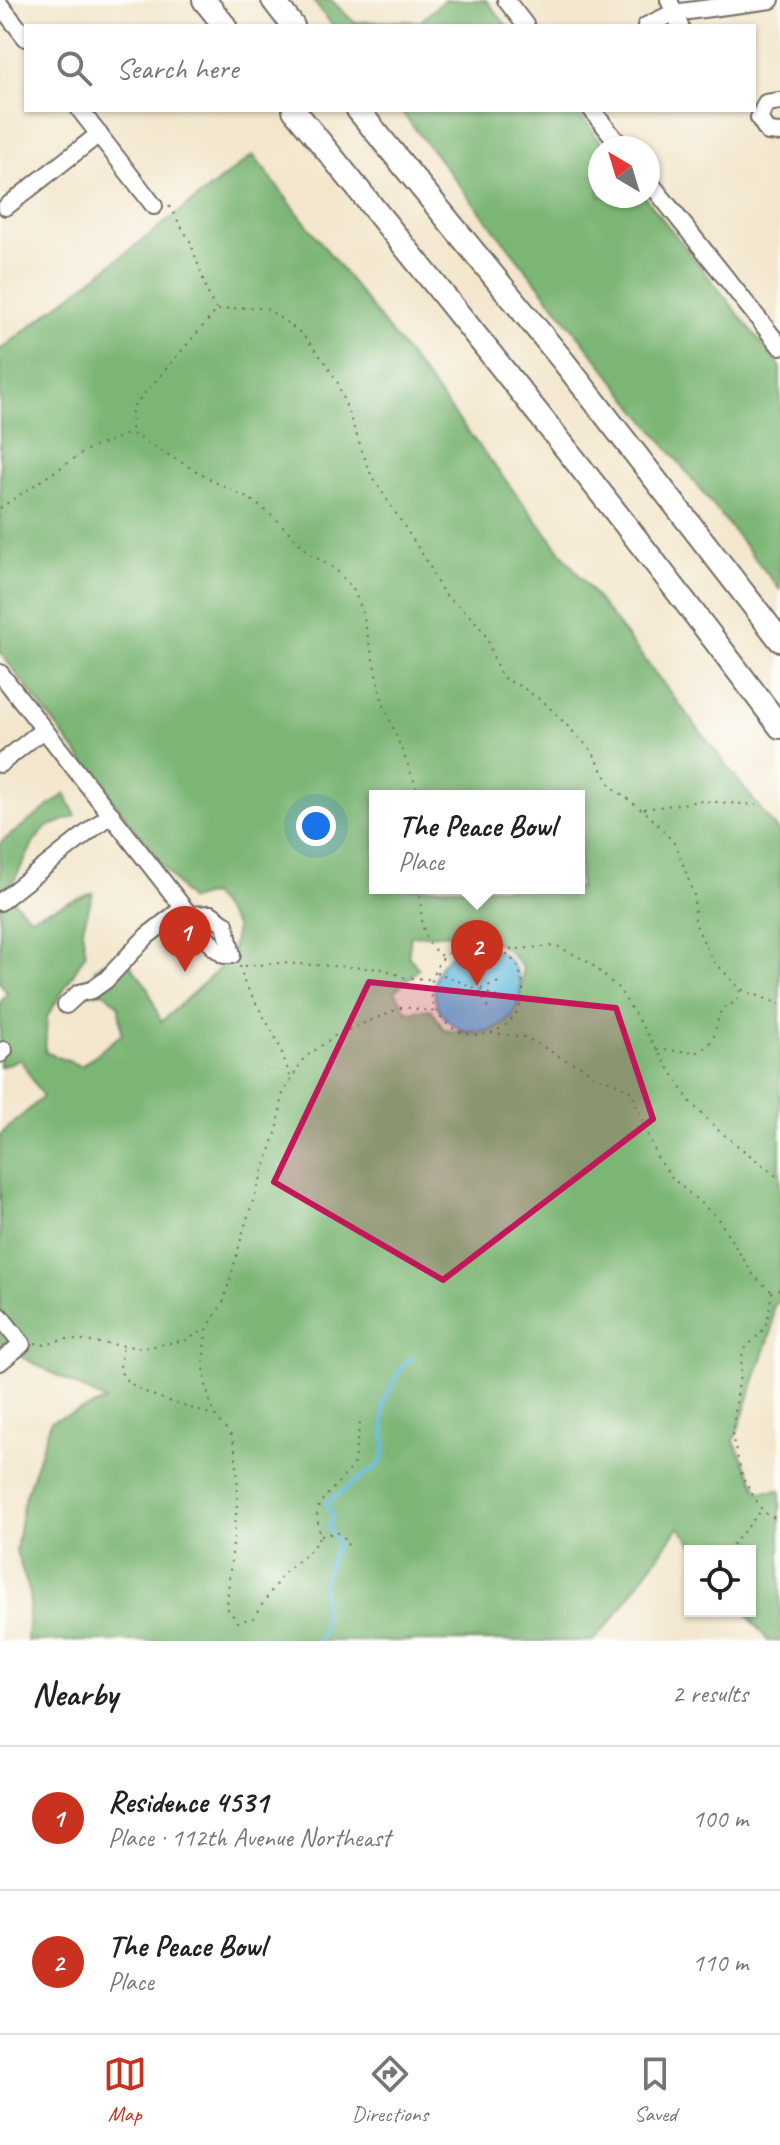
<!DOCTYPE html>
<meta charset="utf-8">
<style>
:root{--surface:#fff;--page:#f2f2f2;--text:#222;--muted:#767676;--line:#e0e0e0;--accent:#c8321e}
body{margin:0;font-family:Caveat,sans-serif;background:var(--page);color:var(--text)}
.controls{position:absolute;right:24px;bottom:24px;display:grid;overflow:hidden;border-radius:0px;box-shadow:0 2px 6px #0004}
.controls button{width:72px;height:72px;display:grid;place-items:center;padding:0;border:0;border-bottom:2px solid var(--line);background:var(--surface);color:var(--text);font:40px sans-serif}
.compass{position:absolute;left:588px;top:136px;width:72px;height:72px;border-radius:50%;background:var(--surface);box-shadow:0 2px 6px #0004;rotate:322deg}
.you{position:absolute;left:316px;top:826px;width:28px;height:28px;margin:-20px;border:6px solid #fff;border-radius:50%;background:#1a73e8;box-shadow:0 0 0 12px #1a73e833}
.badge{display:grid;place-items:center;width:52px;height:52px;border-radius:50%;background:var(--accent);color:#fff;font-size:26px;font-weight:700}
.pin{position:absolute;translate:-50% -66px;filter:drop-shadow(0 2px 4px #0008)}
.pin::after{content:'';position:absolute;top:42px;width:28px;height:24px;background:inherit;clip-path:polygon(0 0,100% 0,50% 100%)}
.popup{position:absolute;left:369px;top:790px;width:216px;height:104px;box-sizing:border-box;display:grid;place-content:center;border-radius:0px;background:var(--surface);filter:drop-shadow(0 2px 6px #0005);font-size:26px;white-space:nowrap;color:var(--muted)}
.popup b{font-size:30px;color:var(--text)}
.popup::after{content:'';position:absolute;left:50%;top:100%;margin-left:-16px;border:16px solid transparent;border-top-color:var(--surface)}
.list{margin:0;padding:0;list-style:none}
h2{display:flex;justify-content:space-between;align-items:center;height:104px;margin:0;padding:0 32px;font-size:34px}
h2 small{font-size:26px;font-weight:400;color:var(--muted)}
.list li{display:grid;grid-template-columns:52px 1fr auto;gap:24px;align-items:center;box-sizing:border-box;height:144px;padding:0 32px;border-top:2px solid var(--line)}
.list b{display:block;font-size:30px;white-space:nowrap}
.list p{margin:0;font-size:26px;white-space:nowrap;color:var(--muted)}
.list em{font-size:26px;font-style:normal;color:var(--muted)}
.icon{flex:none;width:44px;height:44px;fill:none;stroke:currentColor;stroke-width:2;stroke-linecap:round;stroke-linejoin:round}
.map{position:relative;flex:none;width:780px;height:1641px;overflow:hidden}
.search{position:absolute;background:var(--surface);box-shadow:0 2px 6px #0004;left:24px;right:24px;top:24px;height:88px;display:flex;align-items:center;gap:20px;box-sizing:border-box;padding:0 28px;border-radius:0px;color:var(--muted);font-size:30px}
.sheet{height:392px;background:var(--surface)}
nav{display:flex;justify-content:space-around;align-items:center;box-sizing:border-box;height:112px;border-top:2px solid var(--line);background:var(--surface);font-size:22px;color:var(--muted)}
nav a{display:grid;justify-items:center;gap:4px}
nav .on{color:var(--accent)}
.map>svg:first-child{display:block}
.forest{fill:#7bb675;stroke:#537050;stroke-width:2;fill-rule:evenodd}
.water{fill:#61b9de;stroke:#467284;stroke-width:2}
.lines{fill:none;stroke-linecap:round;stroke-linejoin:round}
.stream{stroke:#61b9de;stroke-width:4}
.minor-casing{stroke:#716c63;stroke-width:20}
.highway-casing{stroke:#716c63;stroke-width:26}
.path{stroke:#716c63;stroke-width:2;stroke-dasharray:2 6;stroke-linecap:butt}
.minor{stroke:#fff;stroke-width:16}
.highway{stroke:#fff;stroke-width:22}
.marked{fill:#c2185b;fill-opacity:0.2;stroke:#c2185b;stroke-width:6;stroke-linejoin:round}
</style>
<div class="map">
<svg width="780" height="1641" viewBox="0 0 780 1641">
<rect width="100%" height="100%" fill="#fdfcf7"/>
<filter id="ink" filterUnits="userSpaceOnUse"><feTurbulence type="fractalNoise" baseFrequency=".0125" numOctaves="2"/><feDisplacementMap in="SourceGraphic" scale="16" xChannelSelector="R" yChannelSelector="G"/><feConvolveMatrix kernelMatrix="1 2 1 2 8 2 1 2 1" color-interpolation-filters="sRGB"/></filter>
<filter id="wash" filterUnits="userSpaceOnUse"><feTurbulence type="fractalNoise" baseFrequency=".006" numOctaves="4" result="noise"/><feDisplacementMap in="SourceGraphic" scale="32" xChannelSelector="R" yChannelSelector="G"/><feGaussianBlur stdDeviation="1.8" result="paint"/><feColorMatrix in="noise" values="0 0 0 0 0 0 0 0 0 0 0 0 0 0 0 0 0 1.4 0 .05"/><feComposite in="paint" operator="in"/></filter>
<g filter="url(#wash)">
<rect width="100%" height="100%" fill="#f3e6cc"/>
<g class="forest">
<polygon points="312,0 331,0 354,22 421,21 444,0 486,0 507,26 333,26"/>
<polygon points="400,110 576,110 606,148 600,148 600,196 644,196 780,366 780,590"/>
<path d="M253 155 780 834V1300L773 1307 772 1330 734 1441 759 1492 780 1490V1641H768L744 1611H750V1551H698L679 1527 613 1619 593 1641H27L30 1594 16 1551 23 1504 51 1421 106 1401 5 1348 0 1351V1135L43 1097 20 1059 0 1067V1003L7 993 0 983V843L65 794 76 816 47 827 35 840 7 894 30 917 93 893 82 931 86 953 47 1017 45 1052 81 1066 122 1034 119 1006 104 992 84 995 95 969 134 940 129 964 147 986 161 1022 231 958 236 927 211 894 189 900 0 652V350ZM375 796H579V888H375ZM479 931 510 952 523 968C521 979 522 996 517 1006 501 1038 473 1033 444 1030L431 1009 407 1012 395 991 419 969 408 956 411 936Z"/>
</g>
<circle class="water" cx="477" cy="989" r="43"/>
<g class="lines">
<path class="stream" d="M318 1641C327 1625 324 1616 322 1599 320 1589 332 1554 337 1544L329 1529 332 1516 326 1503 379 1465 385 1449 383 1403 406 1360 413 1359"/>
</g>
</g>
<g filter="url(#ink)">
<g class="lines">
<defs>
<g id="minor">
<polyline points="506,0 526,26"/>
<polyline points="669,0 680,26"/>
<polyline points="0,5 26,38"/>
<polyline points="646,26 673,13 771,0"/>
<polyline points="780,101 766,103 759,118 768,132 780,133"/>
<polyline points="80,110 154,206"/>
<polyline points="592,110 622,148"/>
<polyline points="648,180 780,346"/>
<polyline points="6,207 99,134"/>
<polyline points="0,673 215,948 224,955 232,955 225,924 211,914 189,915"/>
<polyline points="0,764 44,729"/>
<polyline points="0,902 111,814"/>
<polyline points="66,1005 79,993 92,990 106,980 147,936 183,908"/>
<polyline points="0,1054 4,1050"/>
<polyline points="0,1316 22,1344 0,1362"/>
</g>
<g id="highway">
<polyline points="204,0 225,26"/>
<polyline points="273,0 293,26"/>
<path d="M294 110C459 313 623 517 780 727"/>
<polyline points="358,110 564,362 780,640"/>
</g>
</defs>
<use href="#minor" class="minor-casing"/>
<use href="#highway" class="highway-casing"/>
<g class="path">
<polyline points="169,206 190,241 210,299 216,309"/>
<polyline points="0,508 87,450 130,433"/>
<path d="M420 796 382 700 362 610 353 589 334 568 311 555 275 518 253 501 215 482 131 433 132 408 217 310 250 307 268 309 302 334 325 362 337 381 371 475 430 566C442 604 464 604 482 630 492 644 493 664 503 678L522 687 546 704 592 751 611 786 649 815 676 845 694 895 695 923 711 958 740 989 780 1004"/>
<polyline points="644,809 701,801 756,805"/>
<path d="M420 888C422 917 418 940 444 958"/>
<circle cx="477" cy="989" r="46"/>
<polyline points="494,947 515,949 557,946 589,962 618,988 691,1103 718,1130 780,1179"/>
<polyline points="240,966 244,982 278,1042 290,1076"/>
<polyline points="245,966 280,963 384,969 405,978 432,979"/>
<polyline points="436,972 502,999"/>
<polyline points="481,988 502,981"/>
<polyline points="479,992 491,1013"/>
<polyline points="491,1033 525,1037 564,1059 585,1068 592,1075 620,1085 631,1092 657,1157 673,1179 717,1217 754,1276 772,1292"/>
<polyline points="657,1050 700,1052 713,1040 721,1009 736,1002 740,990"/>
<polyline points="780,1289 772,1292 767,1322 762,1331 743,1351 732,1436 743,1479 762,1510 769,1516 780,1519"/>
<path d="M207 1329C201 1354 204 1392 215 1415 219 1424 230 1430 233 1440 245 1495 229 1553 227 1608L238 1622 253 1618 282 1575 311 1550 320 1535 317 1516 319 1504 353 1466 361 1417"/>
<polyline points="35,1343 45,1345 66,1339 143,1348 186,1340 207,1329 224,1301 245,1225 278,1127 283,1093 304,1058 336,1035 403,1007 437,1012"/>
<path d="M123 1349C122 1356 118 1367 122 1374 131 1394 193 1407 214 1416"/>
<polyline points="321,1535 338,1533 347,1540 348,1550"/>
<polyline points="727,1551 761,1511"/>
</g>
<use href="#minor" class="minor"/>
<use href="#highway" class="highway"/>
</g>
</g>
<path class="marked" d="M369 982 616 1008 653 1119 443 1280 274 1182Z"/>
</svg>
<div class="controls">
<button><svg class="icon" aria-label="locate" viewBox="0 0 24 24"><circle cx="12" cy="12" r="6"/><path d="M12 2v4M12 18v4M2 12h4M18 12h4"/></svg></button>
</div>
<svg class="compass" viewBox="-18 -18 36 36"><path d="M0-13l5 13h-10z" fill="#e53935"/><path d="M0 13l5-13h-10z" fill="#767676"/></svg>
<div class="you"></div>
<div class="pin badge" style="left:185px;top:972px">1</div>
<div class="pin badge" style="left:477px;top:986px">2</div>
<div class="popup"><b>The Peace Bowl</b>Place</div>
<div class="search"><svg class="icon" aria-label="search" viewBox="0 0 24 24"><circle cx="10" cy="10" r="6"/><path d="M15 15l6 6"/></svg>Search here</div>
</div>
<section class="sheet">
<h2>Nearby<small>2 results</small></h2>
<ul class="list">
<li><span class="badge">1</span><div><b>Residence 4531</b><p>Place · 112th Avenue Northeast</p></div><em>100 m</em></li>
<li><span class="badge">2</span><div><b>The Peace Bowl</b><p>Place</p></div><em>110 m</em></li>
</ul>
</section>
<nav>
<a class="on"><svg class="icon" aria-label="map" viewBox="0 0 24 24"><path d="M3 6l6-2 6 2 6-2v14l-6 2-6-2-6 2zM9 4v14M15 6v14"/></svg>Map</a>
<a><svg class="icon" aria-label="directions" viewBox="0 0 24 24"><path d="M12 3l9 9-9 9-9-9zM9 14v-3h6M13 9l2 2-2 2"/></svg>Directions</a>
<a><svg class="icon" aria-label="saved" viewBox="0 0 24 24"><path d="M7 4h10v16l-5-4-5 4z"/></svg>Saved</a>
</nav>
